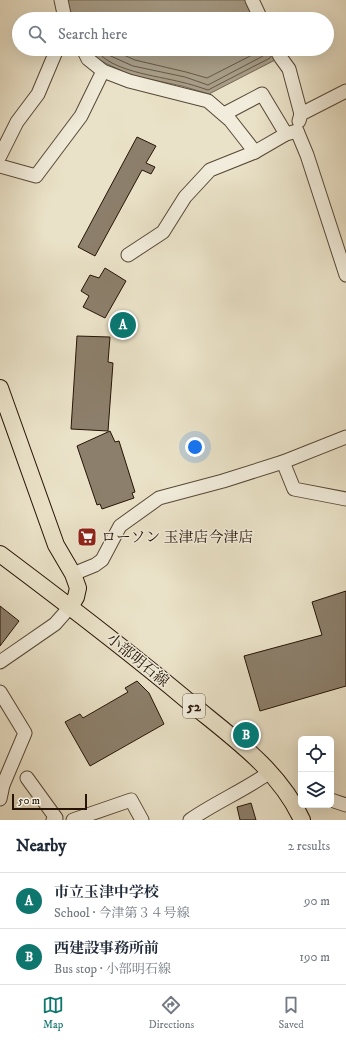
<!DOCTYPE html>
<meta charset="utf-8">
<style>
:root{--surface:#fff;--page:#f2f2f3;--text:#1f2937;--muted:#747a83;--line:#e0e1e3;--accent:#0f766e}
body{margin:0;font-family:"IM FELL DW Pica","Noto Serif JP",serif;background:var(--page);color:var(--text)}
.controls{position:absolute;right:12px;bottom:12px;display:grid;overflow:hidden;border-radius:6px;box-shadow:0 4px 16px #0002}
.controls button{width:36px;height:36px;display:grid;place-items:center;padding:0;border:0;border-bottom:1px solid var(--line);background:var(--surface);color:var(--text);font:20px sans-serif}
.scale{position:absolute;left:12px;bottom:10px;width:75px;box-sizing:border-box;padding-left:4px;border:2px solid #261406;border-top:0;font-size:11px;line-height:14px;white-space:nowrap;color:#261406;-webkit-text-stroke:3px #f1ecdb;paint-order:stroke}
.you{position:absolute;left:195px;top:447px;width:14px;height:14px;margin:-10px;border:3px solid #fff;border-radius:50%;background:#1a73e8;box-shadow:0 0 0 6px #1a73e833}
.badge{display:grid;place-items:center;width:26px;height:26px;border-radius:50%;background:var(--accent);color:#fff;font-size:13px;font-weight:700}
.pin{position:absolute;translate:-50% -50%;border:2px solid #fff;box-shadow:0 1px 4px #0006}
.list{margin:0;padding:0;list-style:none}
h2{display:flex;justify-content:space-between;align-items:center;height:52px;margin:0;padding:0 16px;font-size:17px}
h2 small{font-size:13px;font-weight:400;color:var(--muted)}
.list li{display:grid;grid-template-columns:26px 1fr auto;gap:12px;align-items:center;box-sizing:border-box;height:56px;padding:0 16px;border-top:1px solid var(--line)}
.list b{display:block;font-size:15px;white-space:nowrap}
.list p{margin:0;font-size:13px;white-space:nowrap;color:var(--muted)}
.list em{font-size:13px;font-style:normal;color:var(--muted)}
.icon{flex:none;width:22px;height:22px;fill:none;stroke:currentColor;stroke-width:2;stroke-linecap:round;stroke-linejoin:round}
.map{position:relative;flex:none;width:346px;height:820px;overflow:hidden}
.search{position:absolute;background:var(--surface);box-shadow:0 4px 16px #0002;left:12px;right:12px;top:12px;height:44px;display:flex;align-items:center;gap:10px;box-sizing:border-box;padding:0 14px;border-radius:22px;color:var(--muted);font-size:15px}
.sheet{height:164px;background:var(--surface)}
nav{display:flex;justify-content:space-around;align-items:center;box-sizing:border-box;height:56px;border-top:1px solid var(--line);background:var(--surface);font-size:11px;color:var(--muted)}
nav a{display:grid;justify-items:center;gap:2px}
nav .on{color:var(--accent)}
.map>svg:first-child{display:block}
.water{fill:#a79c86;stroke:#736653}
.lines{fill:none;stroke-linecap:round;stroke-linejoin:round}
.shore{stroke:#665846;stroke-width:1}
.building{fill:#8c7f6b;stroke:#261406}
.minor-casing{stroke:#574836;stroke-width:15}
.major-casing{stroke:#261406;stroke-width:18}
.minor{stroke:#f1ecdb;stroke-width:13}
.major{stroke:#eae2c8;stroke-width:16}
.labels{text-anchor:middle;stroke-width:3;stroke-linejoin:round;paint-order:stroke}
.shield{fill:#f1ecdb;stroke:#635546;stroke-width:1}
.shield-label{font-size:14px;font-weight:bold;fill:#261406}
.poi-label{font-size:15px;fill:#261406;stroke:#f1ecdb;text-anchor:start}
.street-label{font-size:15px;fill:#261406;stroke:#f1ecdb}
</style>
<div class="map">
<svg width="346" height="820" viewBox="0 0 346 820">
<rect width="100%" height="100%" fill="#eae2c8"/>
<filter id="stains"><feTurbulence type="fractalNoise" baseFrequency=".005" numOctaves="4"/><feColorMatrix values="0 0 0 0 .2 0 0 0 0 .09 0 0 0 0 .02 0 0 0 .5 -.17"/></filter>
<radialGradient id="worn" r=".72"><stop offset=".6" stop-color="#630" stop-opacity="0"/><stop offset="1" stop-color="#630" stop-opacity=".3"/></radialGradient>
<g class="water">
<polygon points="67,0 247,0 257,19 74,19 68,8"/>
<polygon points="91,49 272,49 277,59 209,94 182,86 130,75 97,59"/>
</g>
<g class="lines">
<g class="shore">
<path d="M96 49C108 71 158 76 181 82 190 84 199 87 208 90L270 58 271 56 269 49"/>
<polyline points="101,49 104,53 133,66 185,77 208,85 263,56 264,49"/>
<polyline points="110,49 135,60 186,72 207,78 256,53 258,49"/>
</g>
</g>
<g class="building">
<polygon points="137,137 156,146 146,163 155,167 151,174 142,170 95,256 78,247"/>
<polygon points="105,268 126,281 105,318 83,307 89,296 81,291 90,275 99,278"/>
<polygon points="77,336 110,337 108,362 113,363 108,431 71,429"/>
<polygon points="110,431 115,442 119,441 135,492 132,493 134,498 102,509 100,504 97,505 77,446"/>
<polygon points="346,591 346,686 260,711 244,656 322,635 312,602"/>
<polygon points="0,606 19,621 0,646"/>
<polygon points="137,681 149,693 164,724 90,766 65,722 80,714 83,718 128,692 125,688"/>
<polygon points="251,803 256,820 240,820 237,807"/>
</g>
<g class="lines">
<defs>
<g id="minor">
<polyline points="61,0 64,14 67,19"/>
<polyline points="252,0 261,19"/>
<polyline points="83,49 88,59 103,71 129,81 208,101 230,120 255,152"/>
<polyline points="276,49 281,58 289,69 301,114"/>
<polyline points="224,114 262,94 286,134"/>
<polyline points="299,121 301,114 346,91"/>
<polyline points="297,131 307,155 346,275"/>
<polyline points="0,156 17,122 38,94 57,49"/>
<polyline points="0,166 36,176 81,116 103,71"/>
<polyline points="128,255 163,232 185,197 210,170 255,152 286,134 297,131"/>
<polyline points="283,462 294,489 346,499"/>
<polyline points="73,574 95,565 102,560 120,526 159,498 223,481 283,462 346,437"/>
<polyline points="0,662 55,624 70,607"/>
<polyline points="0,692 25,733 3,785 0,799"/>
<polyline points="27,778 56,818 53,820"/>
<polyline points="331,800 346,805"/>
<polyline points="73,820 131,800 142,820"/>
<path d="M190 820C216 802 245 790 270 772"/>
</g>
<g id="major">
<polyline points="0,388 56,545 73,574 78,588 76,597 70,607"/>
<path d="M0 554C64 602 127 650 188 701 230 736 279 769 302 820"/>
</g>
</defs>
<use href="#minor" class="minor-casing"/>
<use href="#major" class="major-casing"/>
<use href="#minor" class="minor"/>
<use href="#major" class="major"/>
</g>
<defs>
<symbol id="supermarket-square" viewBox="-11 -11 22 22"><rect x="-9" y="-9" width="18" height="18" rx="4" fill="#8f2418" stroke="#f1ecdb"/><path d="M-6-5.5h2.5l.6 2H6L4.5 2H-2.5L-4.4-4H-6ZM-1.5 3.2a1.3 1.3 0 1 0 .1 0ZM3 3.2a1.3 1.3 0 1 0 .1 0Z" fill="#fff"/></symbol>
</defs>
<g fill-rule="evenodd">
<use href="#supermarket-square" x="76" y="526" width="22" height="22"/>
</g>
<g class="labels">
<rect class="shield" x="183" y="694" width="22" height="24" rx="3"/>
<g class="shield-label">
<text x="194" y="711">52</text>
</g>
<g class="poi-label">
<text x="101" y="542">ローソン 玉津店今津店</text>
</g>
<g class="street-label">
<text transform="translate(138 660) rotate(39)" y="5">小部明石線</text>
</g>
</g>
<rect width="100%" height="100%" filter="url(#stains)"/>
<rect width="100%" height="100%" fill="url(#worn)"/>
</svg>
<div class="controls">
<button><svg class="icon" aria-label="locate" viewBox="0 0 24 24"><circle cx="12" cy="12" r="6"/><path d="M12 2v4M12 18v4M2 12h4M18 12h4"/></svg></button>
<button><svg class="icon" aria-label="layers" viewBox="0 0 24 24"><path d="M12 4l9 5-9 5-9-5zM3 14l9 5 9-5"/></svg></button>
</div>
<div class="scale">50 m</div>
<div class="you"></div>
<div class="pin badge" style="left:123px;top:325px">A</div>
<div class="pin badge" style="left:246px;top:735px">B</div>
<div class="search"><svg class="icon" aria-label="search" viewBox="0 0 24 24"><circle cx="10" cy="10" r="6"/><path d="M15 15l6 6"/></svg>Search here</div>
</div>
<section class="sheet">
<h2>Nearby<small>2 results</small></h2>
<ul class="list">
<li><span class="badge">A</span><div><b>市立玉津中学校</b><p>School · 今津第３４号線</p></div><em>90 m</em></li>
<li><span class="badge">B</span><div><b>西建設事務所前</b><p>Bus stop · 小部明石線</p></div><em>190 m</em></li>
</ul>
</section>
<nav>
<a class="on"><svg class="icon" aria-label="map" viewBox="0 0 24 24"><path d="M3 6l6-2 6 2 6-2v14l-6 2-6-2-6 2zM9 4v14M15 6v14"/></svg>Map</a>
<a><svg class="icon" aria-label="directions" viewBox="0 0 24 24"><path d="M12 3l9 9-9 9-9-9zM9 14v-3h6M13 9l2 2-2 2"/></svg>Directions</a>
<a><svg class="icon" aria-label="saved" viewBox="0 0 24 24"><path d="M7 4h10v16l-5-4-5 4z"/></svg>Saved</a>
</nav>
